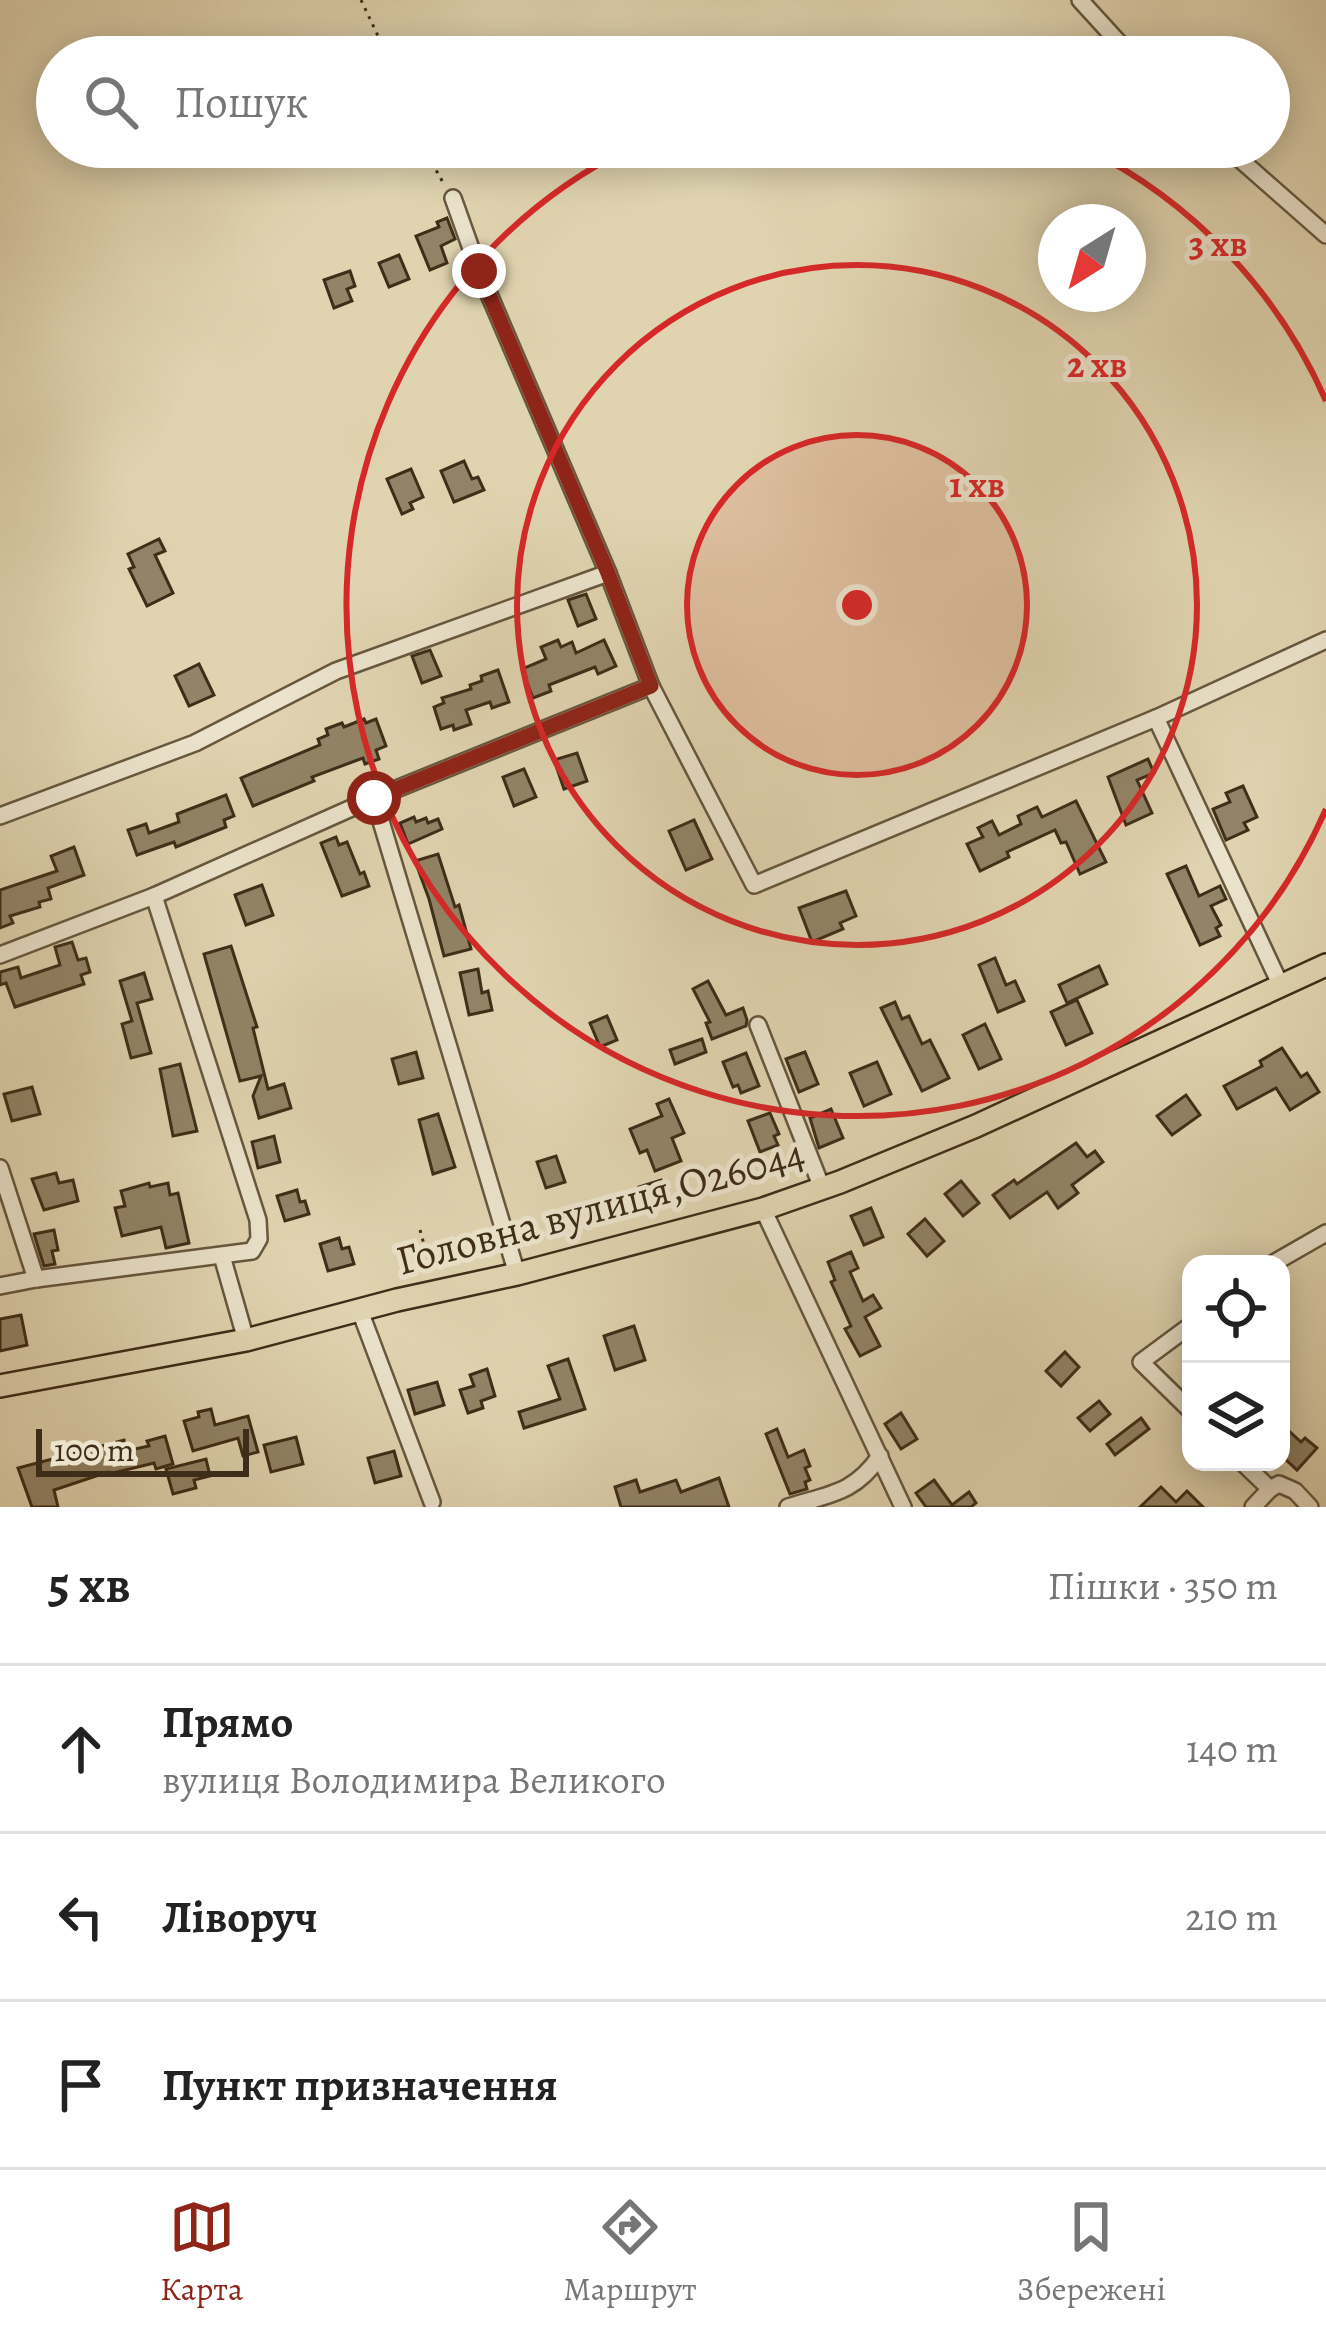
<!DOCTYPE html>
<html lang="uk">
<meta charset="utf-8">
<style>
:root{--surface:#fff;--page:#f6f6f6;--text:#222;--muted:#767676;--line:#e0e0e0;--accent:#8f2418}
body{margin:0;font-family:Alegreya,serif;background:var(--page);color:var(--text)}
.controls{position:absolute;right:36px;bottom:36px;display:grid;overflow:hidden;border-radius:24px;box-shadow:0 6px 30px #0003}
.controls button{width:108px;height:108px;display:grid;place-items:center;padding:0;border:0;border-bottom:3px solid var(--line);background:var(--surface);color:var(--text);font:60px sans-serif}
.compass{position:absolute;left:1038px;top:204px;width:108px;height:108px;border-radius:50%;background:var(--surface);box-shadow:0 6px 30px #0003;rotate:217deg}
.scale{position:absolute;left:36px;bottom:30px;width:213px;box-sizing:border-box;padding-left:12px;border:6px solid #3e2d18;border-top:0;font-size:33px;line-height:42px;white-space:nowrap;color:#3e2d18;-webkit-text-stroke:9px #ebe3cc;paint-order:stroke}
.stop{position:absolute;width:36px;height:36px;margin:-27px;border:9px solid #8f2418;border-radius:50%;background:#fff}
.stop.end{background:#8f2418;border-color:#fff;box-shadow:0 3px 12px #0008}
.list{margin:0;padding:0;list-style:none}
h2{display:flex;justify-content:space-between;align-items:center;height:156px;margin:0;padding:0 48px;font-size:51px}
h2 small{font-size:39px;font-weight:400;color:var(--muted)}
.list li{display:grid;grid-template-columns:78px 1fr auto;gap:36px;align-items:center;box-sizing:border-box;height:168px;padding:0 48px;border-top:3px solid var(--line)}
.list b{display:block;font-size:45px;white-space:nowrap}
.list p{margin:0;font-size:39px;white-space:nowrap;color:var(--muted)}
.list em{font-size:39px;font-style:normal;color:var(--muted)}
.icon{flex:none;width:66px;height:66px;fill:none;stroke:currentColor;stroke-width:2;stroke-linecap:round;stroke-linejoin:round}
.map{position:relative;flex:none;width:1326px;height:1507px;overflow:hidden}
.search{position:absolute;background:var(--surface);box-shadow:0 6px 30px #0003;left:36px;right:36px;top:36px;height:132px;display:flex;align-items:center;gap:30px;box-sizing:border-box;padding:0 42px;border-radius:66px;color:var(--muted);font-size:45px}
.sheet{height:660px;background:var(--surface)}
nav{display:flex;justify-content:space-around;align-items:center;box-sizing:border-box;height:168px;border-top:3px solid var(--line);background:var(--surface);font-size:33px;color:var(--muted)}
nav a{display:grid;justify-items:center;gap:6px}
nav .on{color:var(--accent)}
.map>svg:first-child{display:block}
.building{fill:#928467;stroke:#3e2d18;stroke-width:3}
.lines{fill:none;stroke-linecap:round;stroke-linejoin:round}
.minor-casing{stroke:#66573e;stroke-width:20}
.major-casing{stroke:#3e2d18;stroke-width:26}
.path{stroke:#3e2d18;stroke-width:3;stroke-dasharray:3 6;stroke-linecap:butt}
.minor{stroke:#ebe3cc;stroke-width:15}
.major{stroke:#e0d4b0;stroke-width:21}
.route{stroke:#8f2418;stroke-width:15}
.ring{fill:none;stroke:#d62828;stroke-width:6}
.labels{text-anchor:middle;stroke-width:10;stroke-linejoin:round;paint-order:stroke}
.street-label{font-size:42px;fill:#3e2d18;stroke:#ebe3cc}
.centre{fill:#d62828;stroke:#ebe3cc;stroke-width:6}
.ring-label{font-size:36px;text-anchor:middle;font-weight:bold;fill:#d62828;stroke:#ebe3cc;stroke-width:10;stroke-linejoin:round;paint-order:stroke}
</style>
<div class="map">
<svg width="1326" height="1507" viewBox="0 0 1326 1507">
<rect width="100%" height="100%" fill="#e0d4b0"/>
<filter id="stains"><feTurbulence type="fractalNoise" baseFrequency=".00167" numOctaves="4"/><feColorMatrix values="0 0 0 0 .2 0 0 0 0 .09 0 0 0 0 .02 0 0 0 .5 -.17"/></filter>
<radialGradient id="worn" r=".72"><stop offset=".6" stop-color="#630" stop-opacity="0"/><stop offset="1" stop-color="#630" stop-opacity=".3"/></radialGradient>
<g class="building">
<polygon points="447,218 455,239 441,246 447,263 430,270 416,236 439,227 437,222"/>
<polygon points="399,255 409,279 389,287 379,263"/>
<polygon points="350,271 355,286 347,289 352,301 334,308 324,280"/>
<polygon points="464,461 472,479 478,477 484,490 454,502 441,471"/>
<polygon points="411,469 423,497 410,503 413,509 402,514 387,479"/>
<polygon points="159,539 165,551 155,555 173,593 147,606 129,569 134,567 128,554"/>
<polygon points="586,594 596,619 578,626 568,600"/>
<polygon points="558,640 561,647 572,642 576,653 604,640 616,666 598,674 595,667 549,685 551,691 533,698 522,669 546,659 541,647"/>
<polygon points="430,650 441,676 422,683 412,656"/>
<polygon points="199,664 214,695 189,706 175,676"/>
<polygon points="498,670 509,702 492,708 490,702 466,710 471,724 454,730 453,725 441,729 434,707 444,703 442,698 471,689 470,685 482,681 481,676"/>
<polygon points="364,719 366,723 376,719 386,746 376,750 379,759 365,764 363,758 312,777 314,781 253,806 241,778 320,745 318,739 328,735 326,729 342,723 344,727"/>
<polygon points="577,753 587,781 564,789 554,760"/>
<polygon points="1148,759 1154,773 1137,780 1152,813 1126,825 1108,777"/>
<polygon points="524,769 536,797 514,806 503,777"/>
<polygon points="1243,786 1257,817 1244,823 1248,830 1226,840 1213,809 1230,802 1226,793"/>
<polygon points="226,795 234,816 224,820 226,827 176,847 174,842 137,855 128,830 146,824 149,833 179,822 177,814"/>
<polygon points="1076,801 1106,862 1080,874 1066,842 1061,843 1055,830 1007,852 1009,857 980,871 967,844 983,837 978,828 992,821 999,835 1021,824 1018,816 1037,807 1042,817"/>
<polygon points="414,817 416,822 426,818 428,823 438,819 442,829 408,844 400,823"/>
<polygon points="694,820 712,859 686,870 669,831"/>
<polygon points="336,837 339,845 347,842 360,874 364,872 369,886 342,896 321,843"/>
<polygon points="74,847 84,875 48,888 51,899 39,902 40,907 10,916 13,923 0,928 0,890 57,871 51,856"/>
<polygon points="438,854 455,907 459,905 471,949 444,956 429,899 415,861"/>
<polygon points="1186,866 1199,896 1220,886 1226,899 1211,906 1221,925 1216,928 1220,936 1200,945 1167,874"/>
<polygon points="262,885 273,915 246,925 235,895"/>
<polygon points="846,891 856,916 840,923 843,929 812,942 799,908"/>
<polygon points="72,942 78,960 86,958 90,972 81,975 84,984 15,1007 6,983 0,985 0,972 18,967 21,978 60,965 55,947"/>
<polygon points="231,946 257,1027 253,1028 268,1089 284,1084 291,1108 259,1118 253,1096 261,1076 240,1081 204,954"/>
<polygon points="995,958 1006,985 1015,981 1024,1001 998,1012 979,965"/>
<polygon points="1099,966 1107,984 1067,1003 1059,985"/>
<polygon points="478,969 482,993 488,991 492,1010 469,1015 460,973"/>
<polygon points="144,973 152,999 137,1003 151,1053 131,1058 122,1024 132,1021 120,981"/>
<polygon points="708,981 726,1015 743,1008 747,1020 746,1026 712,1039 706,1023 710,1022 693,989"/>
<polygon points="1077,1000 1092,1033 1066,1045 1051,1012"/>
<polygon points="895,1002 902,1019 909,1016 922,1044 930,1040 949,1078 922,1091 881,1008"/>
<polygon points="607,1016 617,1040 600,1047 590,1023"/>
<polygon points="985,1024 1001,1059 979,1069 963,1035"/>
<polygon points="702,1039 706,1052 675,1064 670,1050"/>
<polygon points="1282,1048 1301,1077 1307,1073 1319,1092 1290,1110 1276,1088 1237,1109 1224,1086 1262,1066 1260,1061"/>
<polygon points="416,1052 423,1078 399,1084 392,1059"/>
<polygon points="805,1052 818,1084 799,1092 786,1059"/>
<polygon points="746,1053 759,1086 741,1093 738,1085 733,1087 723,1062"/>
<polygon points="877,1062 891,1094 864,1106 850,1073"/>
<polygon points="180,1064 197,1131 173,1136 160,1069"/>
<polygon points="32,1087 40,1114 12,1121 4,1094"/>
<polygon points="1186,1095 1200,1115 1172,1135 1157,1116"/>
<polygon points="669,1099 684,1133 672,1138 681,1161 655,1171 647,1150 640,1153 630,1129 662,1116 657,1104"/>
<polygon points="831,1109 843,1138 819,1148 810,1118"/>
<polygon points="770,1113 779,1134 774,1136 778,1145 760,1152 748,1121"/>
<polygon points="438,1114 455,1167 433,1174 419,1120"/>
<polygon points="274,1136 280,1162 258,1168 252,1142"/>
<polygon points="1076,1143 1087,1157 1095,1151 1103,1162 1072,1185 1078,1193 1058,1208 1047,1192 1010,1218 993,1195 1014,1180 1017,1184"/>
<polygon points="556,1156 565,1182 546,1188 537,1162"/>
<polygon points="56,1173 59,1183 73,1180 78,1201 44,1210 32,1179"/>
<polygon points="661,1180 669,1201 647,1209 639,1187"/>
<polygon points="961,1181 979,1203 963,1216 945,1194"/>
<polygon points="149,1183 150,1187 168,1183 170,1195 178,1193 189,1243 166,1248 161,1227 122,1236 115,1208 125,1206 121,1191"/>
<polygon points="297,1190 300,1202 305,1201 309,1214 285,1221 277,1196"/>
<polygon points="871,1208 883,1237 864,1245 851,1216"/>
<polygon points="925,1219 944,1241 927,1256 908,1234"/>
<polygon points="54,1230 58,1250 52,1251 55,1264 44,1266 34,1234"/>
<polygon points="339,1238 342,1249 349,1247 354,1264 328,1271 320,1244"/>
<polygon points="851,1252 858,1268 850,1272 863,1301 873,1295 881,1308 865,1317 880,1346 860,1356 845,1329 851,1326 831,1282 835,1280 828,1262"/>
<polygon points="21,1315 27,1345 0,1351 0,1319"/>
<polygon points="634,1326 645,1360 615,1370 604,1336"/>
<polygon points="1065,1352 1079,1367 1061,1386 1046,1371"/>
<polygon points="568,1359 585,1409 524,1428 519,1412 560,1399 548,1366"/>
<polygon points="487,1369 495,1396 481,1401 483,1408 468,1413 460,1390 474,1386 470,1375"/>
<polygon points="437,1382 444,1405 415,1414 408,1390"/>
<polygon points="1099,1401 1110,1414 1090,1431 1078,1418"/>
<polygon points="211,1409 215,1425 248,1416 258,1452 243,1456 238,1438 193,1451 184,1421 199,1417 198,1412"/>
<polygon points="901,1413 917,1439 901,1449 885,1424"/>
<polygon points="1141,1418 1149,1429 1115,1455 1107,1444"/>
<polygon points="777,1429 788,1457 804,1450 810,1466 805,1468 810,1480 805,1482 807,1489 790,1494 766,1434"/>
<polygon points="1289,1431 1301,1442 1305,1438 1317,1448 1297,1470 1281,1455 1281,1440"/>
<polygon points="165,1436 173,1464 156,1469 154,1463 109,1474 108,1472 54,1490 58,1507 32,1507 18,1468 124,1440 126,1451 149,1446 147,1441"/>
<polygon points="296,1437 303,1464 271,1472 264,1445"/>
<polygon points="394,1451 401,1476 375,1483 368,1458"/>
<polygon points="206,1459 210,1476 194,1480 196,1488 173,1494 166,1469"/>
<polygon points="719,1478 729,1507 621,1507 615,1487 636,1480 640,1492 676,1480 681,1492"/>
<polygon points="934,1480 952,1505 969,1492 976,1503 971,1507 926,1507 916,1493"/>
<polygon points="1161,1487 1176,1502 1187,1491 1203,1507 1140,1507"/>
</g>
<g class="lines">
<defs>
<g id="minor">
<polyline points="1080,0 1132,57"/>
<polyline points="1226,147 1326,235"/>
<polyline points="453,198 479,271 608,573 651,686 754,885 1156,718 1326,640"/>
<polyline points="1156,718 1281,986"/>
<polyline points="374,798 517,1274"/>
<polyline points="0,816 195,743 336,671 608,573"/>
<polyline points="0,955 154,896 374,798 651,686"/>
<polyline points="758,1025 822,1188"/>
<polyline points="0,1168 36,1279"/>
<polyline points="763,1209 903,1507"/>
<polyline points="222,1256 246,1340"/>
<polyline points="1272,1264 1326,1233"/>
<polyline points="0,1286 36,1279 252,1251 259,1239 258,1220 154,896"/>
<polyline points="360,1311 432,1502"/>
<polyline points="1191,1325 1141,1362 1191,1411"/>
<polyline points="1242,1462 1270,1489 1253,1507"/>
<polyline points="1270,1489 1279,1484 1295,1491 1310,1507"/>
<path d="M788 1507C829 1494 854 1494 880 1456"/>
</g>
<polyline id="major" points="0,1386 246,1340 397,1300 517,1274 763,1209 840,1182 976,1126 1326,965"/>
</defs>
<use href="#minor" class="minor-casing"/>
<use href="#major" class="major-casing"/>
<g class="path">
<polyline points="361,0 388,57"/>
<polyline points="423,147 445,186"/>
<polyline points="420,1230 432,1273"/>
</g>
<use href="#minor" class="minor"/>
<use href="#major" class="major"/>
</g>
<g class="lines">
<polyline class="route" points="374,798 651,686 608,573 479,271"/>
</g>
<circle cx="857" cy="605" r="170" fill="#d62828" fill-opacity=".12"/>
<g class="ring">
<circle cx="857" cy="605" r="170"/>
<circle cx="857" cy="605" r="340"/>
<path d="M1326 809A511 511 0 1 1 629 148M1085 148A511 511 0 0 1 1326 401"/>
</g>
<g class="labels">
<g class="street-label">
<text transform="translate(600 1206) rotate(-15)" y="15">Головна вулиця,О26044</text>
</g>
</g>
<circle cx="857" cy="605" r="18" class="centre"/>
<g class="ring-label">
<text x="1218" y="256">3 хв</text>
<text x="1097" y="377">2 хв</text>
<text x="977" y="497">1 хв</text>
</g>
<rect width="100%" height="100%" filter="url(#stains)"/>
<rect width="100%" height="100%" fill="url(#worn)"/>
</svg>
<div class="controls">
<button><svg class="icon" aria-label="locate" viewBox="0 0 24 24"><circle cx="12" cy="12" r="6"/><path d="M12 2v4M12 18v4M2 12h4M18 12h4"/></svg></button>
<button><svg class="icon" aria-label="layers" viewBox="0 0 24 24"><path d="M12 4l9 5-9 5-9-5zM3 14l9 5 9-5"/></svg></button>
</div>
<svg class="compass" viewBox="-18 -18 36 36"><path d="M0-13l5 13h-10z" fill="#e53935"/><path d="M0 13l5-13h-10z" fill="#767676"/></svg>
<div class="scale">100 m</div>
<div class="stop" style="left:374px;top:798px"></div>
<div class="stop end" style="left:479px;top:271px"></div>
<div class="search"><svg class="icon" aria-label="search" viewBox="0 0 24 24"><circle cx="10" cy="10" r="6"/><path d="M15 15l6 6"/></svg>Пошук</div>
</div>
<section class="sheet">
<h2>5 хв<small>Пішки · 350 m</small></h2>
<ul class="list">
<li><svg class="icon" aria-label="ahead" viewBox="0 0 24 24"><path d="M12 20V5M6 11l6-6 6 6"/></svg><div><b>Прямо</b><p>вулиця Володимира Великого</p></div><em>140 m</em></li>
<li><svg class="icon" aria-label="left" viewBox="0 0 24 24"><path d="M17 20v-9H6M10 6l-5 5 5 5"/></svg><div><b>Ліворуч</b></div><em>210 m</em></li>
<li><svg class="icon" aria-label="arrive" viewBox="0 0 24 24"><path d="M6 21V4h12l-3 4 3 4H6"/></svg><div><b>Пункт призначення</b></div></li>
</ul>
</section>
<nav>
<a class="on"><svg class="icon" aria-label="map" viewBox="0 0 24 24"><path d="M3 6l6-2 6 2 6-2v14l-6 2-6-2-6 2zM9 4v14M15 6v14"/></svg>Карта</a>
<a><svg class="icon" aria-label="directions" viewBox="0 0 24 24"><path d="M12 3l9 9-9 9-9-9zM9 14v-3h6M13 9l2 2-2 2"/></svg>Маршрут</a>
<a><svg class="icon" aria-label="saved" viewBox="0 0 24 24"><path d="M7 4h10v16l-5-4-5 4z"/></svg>Збережені</a>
</nav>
